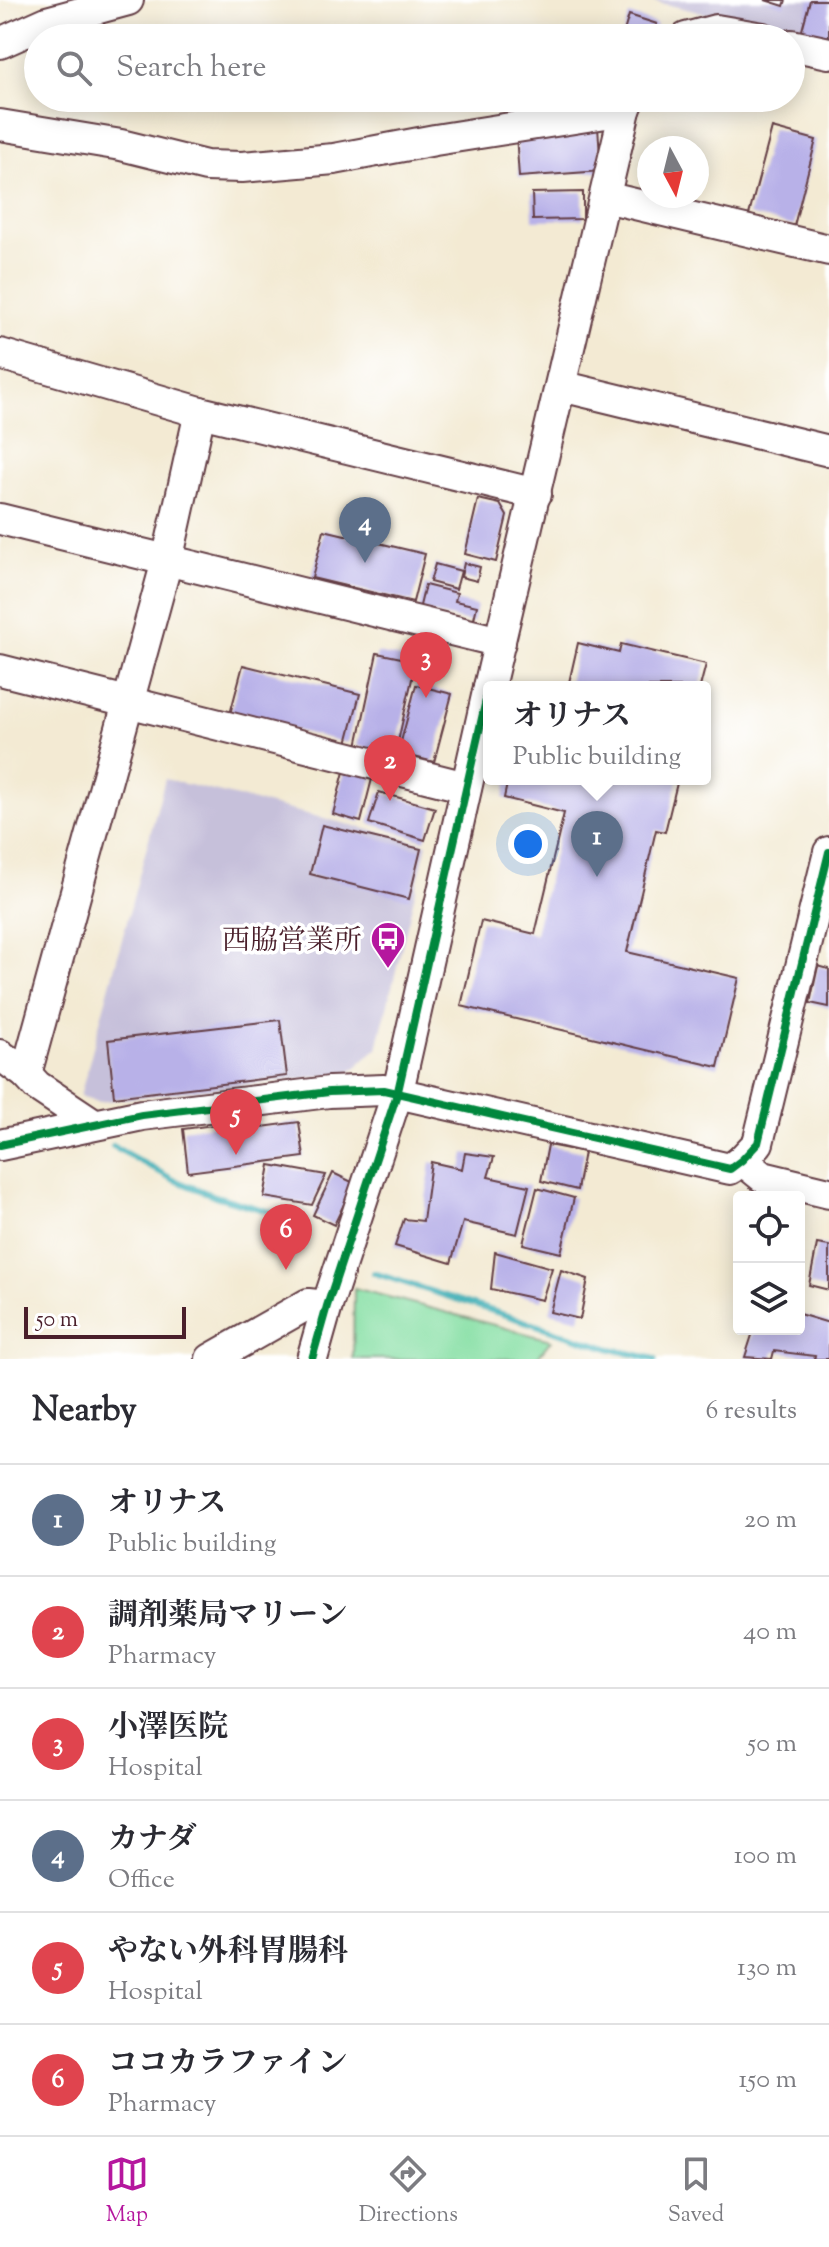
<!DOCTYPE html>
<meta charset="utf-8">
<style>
:root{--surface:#fff;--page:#f7f7f7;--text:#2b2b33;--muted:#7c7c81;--line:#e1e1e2;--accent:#b5179e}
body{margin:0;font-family:"Sorts Mill Goudy","Noto Serif JP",serif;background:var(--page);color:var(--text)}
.controls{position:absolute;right:24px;bottom:24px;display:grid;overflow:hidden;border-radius:8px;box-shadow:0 4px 20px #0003}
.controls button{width:72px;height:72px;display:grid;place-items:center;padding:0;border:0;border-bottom:2px solid var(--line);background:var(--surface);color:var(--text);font:40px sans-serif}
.compass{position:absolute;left:637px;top:136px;width:72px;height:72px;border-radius:50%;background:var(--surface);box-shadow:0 4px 20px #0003;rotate:173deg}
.scale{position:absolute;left:24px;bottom:20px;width:162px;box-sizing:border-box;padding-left:8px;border:4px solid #4a1f2b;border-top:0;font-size:22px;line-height:28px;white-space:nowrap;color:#4a1f2b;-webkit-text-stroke:6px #fff;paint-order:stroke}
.you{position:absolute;left:528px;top:844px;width:28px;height:28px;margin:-20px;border:6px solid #fff;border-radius:50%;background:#1a73e8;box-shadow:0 0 0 12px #1a73e833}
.badge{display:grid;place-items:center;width:52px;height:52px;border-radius:50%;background:var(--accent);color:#fff;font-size:26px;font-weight:700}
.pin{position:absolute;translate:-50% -66px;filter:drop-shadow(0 2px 4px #0008)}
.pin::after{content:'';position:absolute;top:42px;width:28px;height:24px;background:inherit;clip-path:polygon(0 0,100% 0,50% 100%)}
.popup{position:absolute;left:483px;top:681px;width:228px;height:104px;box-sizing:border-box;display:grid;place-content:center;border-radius:8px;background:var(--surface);filter:drop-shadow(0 2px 6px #0005);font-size:26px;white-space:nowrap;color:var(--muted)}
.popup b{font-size:30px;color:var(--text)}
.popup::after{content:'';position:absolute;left:50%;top:100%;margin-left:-16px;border:16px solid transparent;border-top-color:var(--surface)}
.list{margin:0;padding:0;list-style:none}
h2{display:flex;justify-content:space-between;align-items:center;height:104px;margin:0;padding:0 32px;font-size:34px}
h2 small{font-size:26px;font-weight:400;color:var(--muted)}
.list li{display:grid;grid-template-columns:52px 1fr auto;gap:24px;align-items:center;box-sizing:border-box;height:112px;padding:0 32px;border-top:2px solid var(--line)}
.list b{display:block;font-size:30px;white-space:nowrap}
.list p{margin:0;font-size:26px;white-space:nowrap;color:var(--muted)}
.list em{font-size:26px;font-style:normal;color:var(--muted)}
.icon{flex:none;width:44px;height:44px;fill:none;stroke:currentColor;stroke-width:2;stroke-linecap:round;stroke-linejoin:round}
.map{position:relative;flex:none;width:829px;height:1359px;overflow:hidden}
.search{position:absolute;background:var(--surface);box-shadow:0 4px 20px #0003;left:24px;right:24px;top:24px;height:88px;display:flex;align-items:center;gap:20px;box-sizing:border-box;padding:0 28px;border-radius:44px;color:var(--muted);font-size:30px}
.sheet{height:776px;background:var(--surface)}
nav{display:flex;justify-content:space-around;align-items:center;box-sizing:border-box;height:112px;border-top:2px solid var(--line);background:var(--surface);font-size:22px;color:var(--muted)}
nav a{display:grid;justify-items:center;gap:4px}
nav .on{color:var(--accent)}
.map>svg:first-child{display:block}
.industrial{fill:#c6c0da}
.green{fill:#86dfa4;stroke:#687f68;stroke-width:2}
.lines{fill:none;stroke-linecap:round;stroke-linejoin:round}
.stream{stroke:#3caeb5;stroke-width:6}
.building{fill:#b8b1e8}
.minor-casing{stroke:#633d44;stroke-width:34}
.minor{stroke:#fff;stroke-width:30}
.cycleway-casing{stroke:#fff;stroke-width:13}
.cycleway{stroke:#00873e;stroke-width:8}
.labels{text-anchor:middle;stroke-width:7;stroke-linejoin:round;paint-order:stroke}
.poi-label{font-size:28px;fill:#4a1f2b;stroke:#fff;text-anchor:end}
</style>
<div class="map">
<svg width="829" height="1359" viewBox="0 0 829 1359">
<rect width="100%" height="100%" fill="#fff"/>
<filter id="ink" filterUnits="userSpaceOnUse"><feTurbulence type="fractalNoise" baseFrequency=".0125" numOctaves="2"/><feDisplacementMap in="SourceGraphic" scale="16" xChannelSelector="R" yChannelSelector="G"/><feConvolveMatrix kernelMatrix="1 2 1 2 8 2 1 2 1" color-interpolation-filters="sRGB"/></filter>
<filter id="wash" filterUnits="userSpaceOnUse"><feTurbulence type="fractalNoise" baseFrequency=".006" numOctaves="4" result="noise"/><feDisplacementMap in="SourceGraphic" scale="32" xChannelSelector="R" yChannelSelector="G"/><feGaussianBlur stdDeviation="1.8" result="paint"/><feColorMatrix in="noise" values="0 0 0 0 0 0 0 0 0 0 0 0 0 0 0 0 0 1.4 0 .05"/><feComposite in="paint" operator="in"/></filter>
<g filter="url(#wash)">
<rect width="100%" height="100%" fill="#f3ead3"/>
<g class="industrial">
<polygon points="647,0 829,0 829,42"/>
<polygon points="165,779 427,844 377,1048 349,1073 98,1102 80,1096"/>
</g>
<polygon class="green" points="354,1288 551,1340 536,1359 353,1359"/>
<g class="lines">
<g class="stream">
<polyline points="113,1146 174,1180 215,1196 288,1217"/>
<polyline points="374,1273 611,1349 655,1359"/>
</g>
</g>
<g id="blocks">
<g class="building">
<polygon points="765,0 786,0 784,6"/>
<polygon points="810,0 829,0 829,40 801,34"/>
<polygon points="629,15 657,24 652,38 622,38"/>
<polygon points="684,98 704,98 702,105 683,101"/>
<polygon points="598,127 601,171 519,177 516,134"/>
<polygon points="772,128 816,140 794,226 749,215"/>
<polygon points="583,192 583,219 533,220 532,193"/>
<polygon points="478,499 500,504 507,516 496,562 465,554"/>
<polygon points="324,530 425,554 413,602 312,578"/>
<polygon points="464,563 480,567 477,581 461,577"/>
<polygon points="435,564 461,571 456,589 430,582"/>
<polygon points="425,585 457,593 455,601 477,606 473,623 419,610"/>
<polygon points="578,643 619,653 621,644 706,664 700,687 568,687"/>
<polygon points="377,653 416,661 395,755 357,746"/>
<polygon points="243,665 360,694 347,743 230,714"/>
<polygon points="416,685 452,694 434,762 398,753"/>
<polygon points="345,768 373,775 361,822 333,814"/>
<polygon points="508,779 678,779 665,832 656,830 627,952 739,978 718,1067 461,1006 481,921 535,934 564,813 504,798"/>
<polygon points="379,792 435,808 425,840 369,823"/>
<polygon points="322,825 421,849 409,899 310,874"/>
<polygon points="818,966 829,969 829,1007 810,1003"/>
<polygon points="280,1020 287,1076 114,1097 108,1040"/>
<polygon points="244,1121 262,1127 299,1122 304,1157 188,1172 183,1129"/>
<polygon points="548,1145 584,1152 577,1190 541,1181"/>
<polygon points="465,1153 494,1157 488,1177 529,1186 517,1234 463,1222 451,1263 395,1246 404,1219 423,1221 431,1162 462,1169"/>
<polygon points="270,1165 326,1175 312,1205 264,1197"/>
<polygon points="333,1173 354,1183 334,1225 313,1215"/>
<polygon points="537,1188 574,1198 561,1253 523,1244"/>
<polygon points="817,1244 829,1246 829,1290 809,1285"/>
<polygon points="495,1252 552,1268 542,1300 491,1289"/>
<polygon points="561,1270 588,1279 580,1319 550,1312"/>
<polygon points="799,1314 829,1323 829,1359 814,1359 815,1356 774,1351 772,1359 745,1357 754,1329 799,1329"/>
</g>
</g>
</g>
<g filter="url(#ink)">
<use href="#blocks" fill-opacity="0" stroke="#633d44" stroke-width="2"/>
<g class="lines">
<defs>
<g id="minor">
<polyline points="686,38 716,30 763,38"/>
<polyline points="0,43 47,22 128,0"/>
<polyline points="791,45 829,53"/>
<polyline points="0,125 121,145 206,166 242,167 334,159 435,140 625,110"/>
<polyline points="605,197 829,250"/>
<polyline points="0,354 200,412 536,494"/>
<polyline points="561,386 829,451"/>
<polyline points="0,519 500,642"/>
<polyline points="0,670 466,787"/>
<polyline points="489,687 625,110 630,98"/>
<polyline points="0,1055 26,1074 37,1086 94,1124"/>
<polyline points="26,1074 167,561 200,412"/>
<polyline points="0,1145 142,1115 329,1092 384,1090 730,1169 742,1160 758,1143 829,852"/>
<polyline points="742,1160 763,1177 829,1193"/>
<polyline points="211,1359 308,1304 327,1306"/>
<polyline points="312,1359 327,1306 398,1091 489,687"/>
</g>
</defs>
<use href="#minor" class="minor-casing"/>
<use href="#minor" class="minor"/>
<defs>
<g id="cycleway">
<polyline points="0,1145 142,1115 329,1092 384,1090 730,1169 742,1160 758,1143 829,852"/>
<polyline points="312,1359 327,1306 398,1091 489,687"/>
</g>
</defs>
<use href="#cycleway" class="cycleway-casing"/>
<use href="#cycleway" class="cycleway"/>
</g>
</g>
<defs>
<symbol id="bus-pin" viewBox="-11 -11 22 30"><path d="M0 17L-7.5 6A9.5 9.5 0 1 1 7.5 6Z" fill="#b5179e" stroke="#fff"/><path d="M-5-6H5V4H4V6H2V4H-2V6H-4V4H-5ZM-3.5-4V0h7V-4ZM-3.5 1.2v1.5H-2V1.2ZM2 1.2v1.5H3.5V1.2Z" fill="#fff"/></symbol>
</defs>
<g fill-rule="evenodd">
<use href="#bus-pin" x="368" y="919" width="40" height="54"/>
</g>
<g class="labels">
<g class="poi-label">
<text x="362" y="949">西脇営業所</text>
</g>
</g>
</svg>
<div class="controls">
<button><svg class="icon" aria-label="locate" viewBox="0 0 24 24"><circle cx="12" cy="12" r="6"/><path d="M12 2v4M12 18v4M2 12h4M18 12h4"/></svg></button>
<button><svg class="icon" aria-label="layers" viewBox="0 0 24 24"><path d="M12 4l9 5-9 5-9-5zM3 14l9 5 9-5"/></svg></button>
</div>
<svg class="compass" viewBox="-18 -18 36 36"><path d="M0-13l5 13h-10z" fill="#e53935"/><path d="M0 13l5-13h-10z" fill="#7c7c81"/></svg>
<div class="scale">50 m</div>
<div class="you"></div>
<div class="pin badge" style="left:597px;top:877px;background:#5c6f8a">1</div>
<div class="popup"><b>オリナス</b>Public building</div>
<div class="pin badge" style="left:390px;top:801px;background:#e0444e">2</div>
<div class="pin badge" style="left:426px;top:698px;background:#e0444e">3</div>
<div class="pin badge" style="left:365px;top:563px;background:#5c6f8a">4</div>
<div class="pin badge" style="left:236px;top:1155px;background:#e0444e">5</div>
<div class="pin badge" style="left:286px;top:1270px;background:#e0444e">6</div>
<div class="search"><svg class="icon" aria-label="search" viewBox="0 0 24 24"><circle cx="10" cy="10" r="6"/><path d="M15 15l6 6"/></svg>Search here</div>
</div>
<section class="sheet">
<h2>Nearby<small>6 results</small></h2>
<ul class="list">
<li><span class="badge" style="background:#5c6f8a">1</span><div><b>オリナス</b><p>Public building</p></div><em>20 m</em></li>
<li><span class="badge" style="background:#e0444e">2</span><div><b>調剤薬局マリーン</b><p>Pharmacy</p></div><em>40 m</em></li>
<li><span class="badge" style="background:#e0444e">3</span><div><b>小澤医院</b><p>Hospital</p></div><em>50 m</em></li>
<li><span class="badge" style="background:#5c6f8a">4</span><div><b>カナダ</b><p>Office</p></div><em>100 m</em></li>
<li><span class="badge" style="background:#e0444e">5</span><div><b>やない外科胃腸科</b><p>Hospital</p></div><em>130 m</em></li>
<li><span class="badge" style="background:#e0444e">6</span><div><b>ココカラファイン</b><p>Pharmacy</p></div><em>150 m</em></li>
</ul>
</section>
<nav>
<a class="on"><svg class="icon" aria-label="map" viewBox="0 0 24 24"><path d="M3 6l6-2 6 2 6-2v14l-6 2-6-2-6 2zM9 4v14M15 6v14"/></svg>Map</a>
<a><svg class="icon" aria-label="directions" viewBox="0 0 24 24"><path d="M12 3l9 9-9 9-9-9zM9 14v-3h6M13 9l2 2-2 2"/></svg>Directions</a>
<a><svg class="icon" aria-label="saved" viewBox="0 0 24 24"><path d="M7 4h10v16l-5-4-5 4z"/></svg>Saved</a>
</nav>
